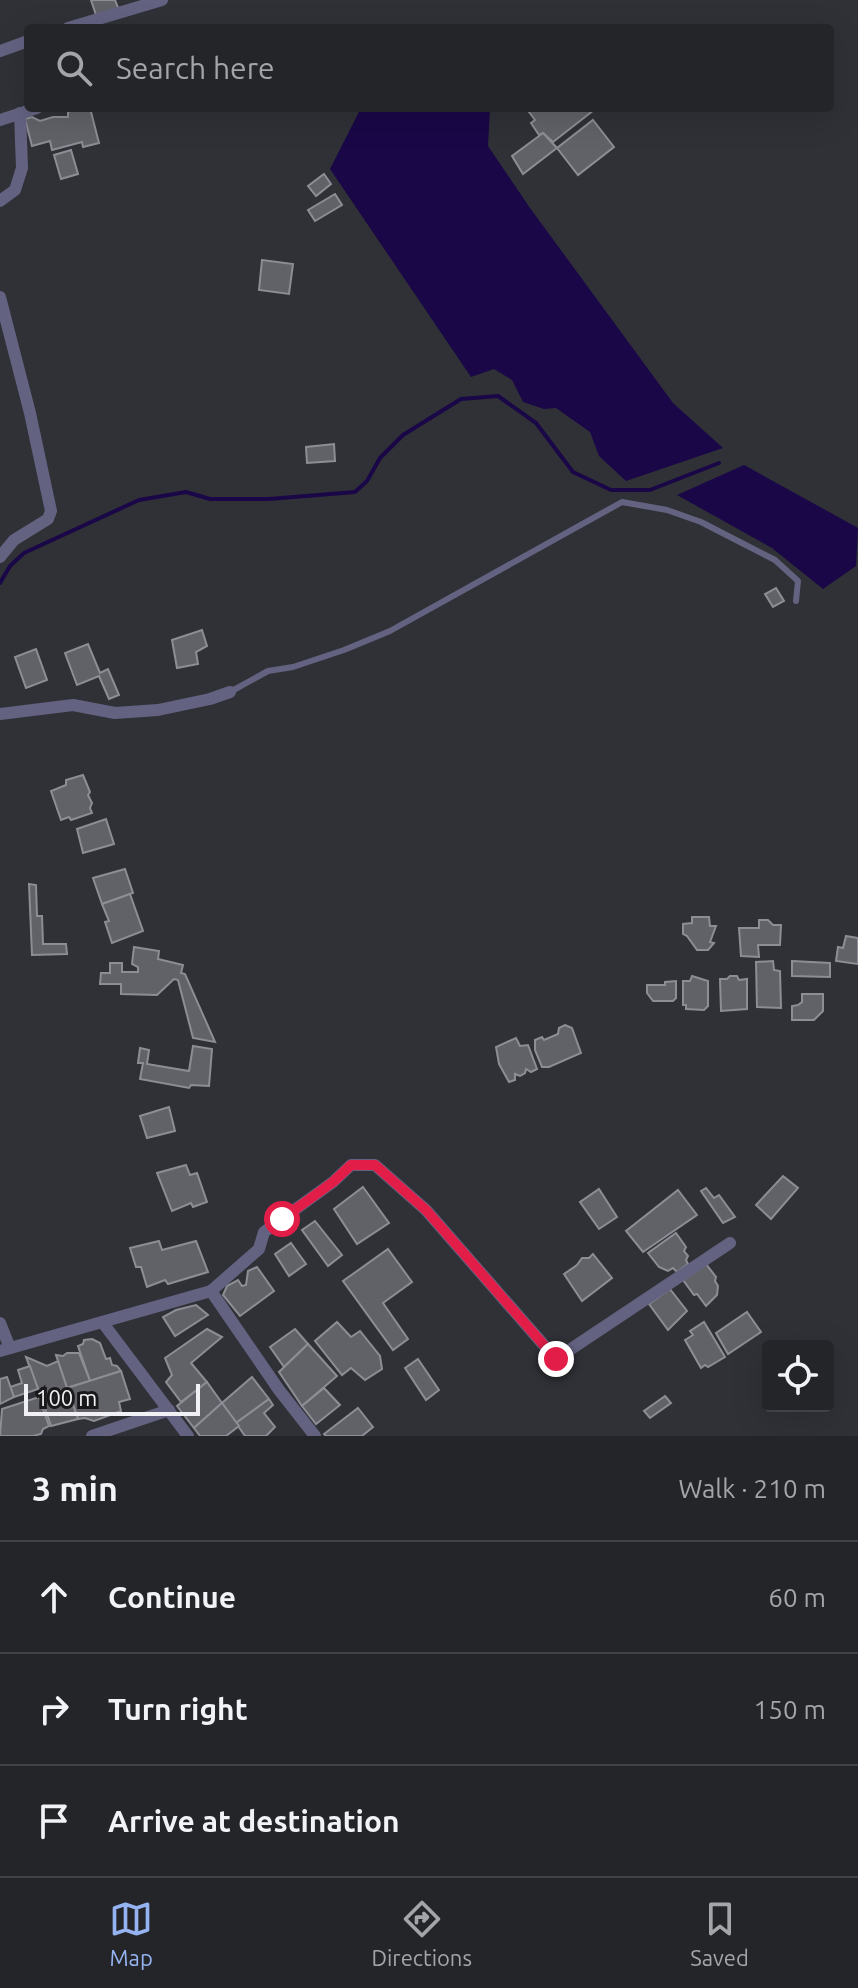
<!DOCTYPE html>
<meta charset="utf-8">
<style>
:root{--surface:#242529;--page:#2c2d31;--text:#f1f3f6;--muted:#a3a5a8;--line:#414246;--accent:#95b2f1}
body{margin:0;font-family:Ubuntu,sans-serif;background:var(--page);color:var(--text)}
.controls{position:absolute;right:24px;bottom:24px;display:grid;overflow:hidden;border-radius:8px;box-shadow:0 8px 32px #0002}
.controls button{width:72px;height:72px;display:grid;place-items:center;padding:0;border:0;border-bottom:2px solid var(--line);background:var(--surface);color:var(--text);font:40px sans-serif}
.scale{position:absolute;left:24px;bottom:20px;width:176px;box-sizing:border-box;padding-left:8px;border:4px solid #f1f1f5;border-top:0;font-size:22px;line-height:28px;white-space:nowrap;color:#f1f1f5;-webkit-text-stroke:6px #19191c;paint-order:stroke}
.stop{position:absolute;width:24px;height:24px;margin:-18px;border:6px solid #e11d48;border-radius:50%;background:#fff}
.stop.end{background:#e11d48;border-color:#fff;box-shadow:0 2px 8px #0008}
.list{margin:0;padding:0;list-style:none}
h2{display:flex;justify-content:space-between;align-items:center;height:104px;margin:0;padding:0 32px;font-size:34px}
h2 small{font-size:26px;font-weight:400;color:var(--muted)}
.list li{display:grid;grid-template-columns:52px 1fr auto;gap:24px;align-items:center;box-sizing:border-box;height:112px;padding:0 32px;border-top:2px solid var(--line)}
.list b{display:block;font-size:30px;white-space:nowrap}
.list em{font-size:26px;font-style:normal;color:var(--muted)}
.icon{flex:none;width:44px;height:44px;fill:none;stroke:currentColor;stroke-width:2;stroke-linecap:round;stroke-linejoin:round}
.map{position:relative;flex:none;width:858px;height:1436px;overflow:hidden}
.search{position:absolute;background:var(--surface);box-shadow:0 8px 32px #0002;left:24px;right:24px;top:24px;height:88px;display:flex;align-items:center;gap:20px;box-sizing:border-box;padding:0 28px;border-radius:8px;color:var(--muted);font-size:30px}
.sheet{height:440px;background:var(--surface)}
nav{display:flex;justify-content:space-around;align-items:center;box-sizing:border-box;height:112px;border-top:2px solid var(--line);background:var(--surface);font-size:22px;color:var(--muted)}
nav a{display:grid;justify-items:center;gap:4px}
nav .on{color:var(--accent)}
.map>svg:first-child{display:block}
.water{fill:#190747}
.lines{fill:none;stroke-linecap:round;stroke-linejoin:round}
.stream{stroke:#190747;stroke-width:4}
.building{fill:#616168;stroke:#8d8d95;stroke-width:2}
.service{stroke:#636281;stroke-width:6}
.minor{stroke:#636281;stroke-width:12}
.route{stroke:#e11d48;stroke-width:10}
</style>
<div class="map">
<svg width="858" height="1436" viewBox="0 0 858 1436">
<rect width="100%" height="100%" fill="#303137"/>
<g class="water">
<polygon points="361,108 490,108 488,146 530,208 673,403 723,448 626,481 599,456 590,432 556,408 544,409 523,402 512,380 494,369 471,377 330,169"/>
<polygon points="744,465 858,528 856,566 823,589 772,548 677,495"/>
</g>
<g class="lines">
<polyline class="stream" points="0,583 10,566 24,553 139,500 186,492 210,499 269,499 355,492 367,481 380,458 403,435 461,399 498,396 536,423 573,472 611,490 650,490 719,463"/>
</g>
<g class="building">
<polygon points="91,0 115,0 119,10 97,18"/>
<polygon points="78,108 90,108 99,143 83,147 82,142 52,150 50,141 32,146 25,119 32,117 40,121 53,117 68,117 68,112"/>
<polygon points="526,108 593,108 594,110 553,142 543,133 539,135 531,123 535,120"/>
<polygon points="593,120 614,147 578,175 557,148"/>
<polygon points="543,133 557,148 523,174 512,156"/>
<polygon points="71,150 78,174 61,179 54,155"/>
<polygon points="324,174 331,184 316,196 308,186"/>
<polygon points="335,194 342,205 315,221 308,210"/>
<polygon points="262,260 293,264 289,294 259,290"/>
<polygon points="334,444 335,461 307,463 306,447"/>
<polygon points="776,588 784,601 773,607 765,594"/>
<polygon points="202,630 207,646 196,652 198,664 177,668 172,640"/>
<polygon points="88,644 100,673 108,669 119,695 109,699 99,676 77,685 65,653"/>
<polygon points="36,649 47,680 26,688 15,657"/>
<polygon points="83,775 90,792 88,795 92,803 90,808 92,813 71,820 69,817 61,820 51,791 66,785 66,780"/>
<polygon points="106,819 114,844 83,853 77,829"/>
<polygon points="125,869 133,893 102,904 93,878"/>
<polygon points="29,884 36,885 37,916 42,916 43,944 66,944 67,954 32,955"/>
<polygon points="130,894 143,931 112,943 105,922 109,921 102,904"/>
<polygon points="692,917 709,917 710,926 716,926 710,942 714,943 708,950 697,950 687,936 683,934 683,924 692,923"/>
<polygon points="759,920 768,920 773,925 781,925 780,945 758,945 759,957 741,956 739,928 759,928"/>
<polygon points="846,936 858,938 858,964 836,961 838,947 843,948"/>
<polygon points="134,947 159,951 158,959 183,965 181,973 185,974 215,1042 193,1038 178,980 174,979 157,995 121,994 121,984 100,984 101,973 110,973 110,963 122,963 122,972 138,972 138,967 132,964"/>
<polygon points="773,961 774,970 780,971 781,1008 757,1007 756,962"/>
<polygon points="792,961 830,963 830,977 792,976"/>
<polygon points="692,976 708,981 708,1006 704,1010 686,1009 686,1005 683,1005 683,981 690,981"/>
<polygon points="730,976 737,976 739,980 747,979 747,1009 721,1011 720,979 727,979"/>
<polygon points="676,981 676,998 673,1001 653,1001 647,993 647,985 665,985 665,982"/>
<polygon points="802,994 823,994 823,1011 814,1020 792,1020 792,1006 798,1005 802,1002"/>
<polygon points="565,1025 572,1028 581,1053 549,1067 542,1067 535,1050 535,1040 542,1037 544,1040 558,1034 559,1028"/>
<polygon points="516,1038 520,1046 528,1045 537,1069 531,1072 526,1069 525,1073 520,1076 515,1074 515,1080 509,1082 499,1064 496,1047"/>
<polygon points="193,1046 212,1049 209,1086 191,1085 189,1088 140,1079 143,1063 138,1063 140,1048 149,1050 147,1064 189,1071"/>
<polygon points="169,1107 175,1131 147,1138 140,1116"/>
<polygon points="186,1165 190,1175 197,1173 207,1202 193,1207 191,1203 172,1211 157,1173"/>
<polygon points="783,1176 798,1188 771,1219 756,1205"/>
<polygon points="363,1187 389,1223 357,1244 334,1209"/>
<polygon points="706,1188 714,1198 719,1195 735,1217 723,1223 701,1191"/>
<polygon points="599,1189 617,1217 599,1229 580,1202"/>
<polygon points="678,1190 697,1215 643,1252 626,1231"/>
<polygon points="315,1221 342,1255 328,1266 302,1230"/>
<polygon points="676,1233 686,1247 684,1251 688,1256 686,1260 688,1264 677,1272 673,1268 668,1271 659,1267 648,1253"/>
<polygon points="159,1241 162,1250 196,1241 208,1272 168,1284 165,1280 147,1287 141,1267 136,1267 130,1248"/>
<polygon points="291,1243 306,1264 289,1276 275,1254"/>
<polygon points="388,1249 412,1282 383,1303 408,1339 393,1350 343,1281"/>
<polygon points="593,1254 612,1278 582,1301 564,1274 577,1265 582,1258 589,1258"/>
<polygon points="706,1264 716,1277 715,1281 718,1286 717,1295 706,1306 697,1294 694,1295 683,1280"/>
<polygon points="257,1267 274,1291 240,1316 223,1295 227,1286 238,1280 242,1286 246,1285 248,1271"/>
<polygon points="670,1289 687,1311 668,1330 649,1304"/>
<polygon points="196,1305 208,1315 175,1336 163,1317 176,1310"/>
<polygon points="747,1312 761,1332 728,1354 716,1333"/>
<polygon points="337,1322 351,1337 360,1331 380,1356 382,1369 365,1380 351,1368 342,1375 315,1341"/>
<polygon points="704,1322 725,1357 708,1367 705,1365 701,1368 685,1340 693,1335 690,1331"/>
<polygon points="207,1329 222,1337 191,1363 207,1382 181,1402 166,1382 172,1375 165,1358"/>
<polygon points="295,1329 308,1344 284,1367 270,1347"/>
<polygon points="92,1339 100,1343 106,1359 110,1358 112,1365 117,1366 121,1371 90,1381 78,1346 83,1344 84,1340"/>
<polygon points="308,1344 337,1376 302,1406 279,1372"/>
<polygon points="67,1353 79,1353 90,1381 67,1388 56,1355 63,1356"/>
<polygon points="26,1357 47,1366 58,1361 67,1388 42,1399"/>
<polygon points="418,1359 439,1390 426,1400 405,1368"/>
<polygon points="30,1366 38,1389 14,1397 10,1387 22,1383 18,1370"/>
<polygon points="121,1371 130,1399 119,1402 121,1411 94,1421 85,1418 78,1419 67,1388"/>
<polygon points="7,1377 14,1397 0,1404 0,1379"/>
<polygon points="252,1377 269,1399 236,1423 222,1403"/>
<polygon points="207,1382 222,1403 194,1428 177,1406"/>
<polygon points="67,1388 78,1419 51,1426 42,1399"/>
<polygon points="324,1388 340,1405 316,1424 302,1406"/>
<polygon points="665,1396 671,1403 650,1418 644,1411"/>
<polygon points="39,1397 49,1426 43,1429 41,1434 33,1436 0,1436 2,1409"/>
<polygon points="269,1399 273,1405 264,1413 275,1427 266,1436 245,1436 236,1423"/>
<polygon points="222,1403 239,1426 226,1436 200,1436 194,1428"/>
<polygon points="358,1408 373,1427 362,1436 326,1436 324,1434"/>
</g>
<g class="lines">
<polyline class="service" points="230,692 268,671 293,667 344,650 390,631 622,502 667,510 701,522 775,560 798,581 796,601"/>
<g class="minor">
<polyline points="68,28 162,0"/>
<polyline points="0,51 28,41"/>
<polyline points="0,120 37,108"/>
<polyline points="0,201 15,190 22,168 20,113"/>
<polyline points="0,297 30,413 51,511 48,519 14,540 0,557"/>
<polyline points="0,714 73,705 115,713 158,710 210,699 230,692"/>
<polyline points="211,1291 279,1390 315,1436"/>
<polyline points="0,1323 10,1348"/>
<polyline points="103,1323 188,1436"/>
<polyline points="0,1351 211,1291 259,1249 264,1232 333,1182 351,1165 375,1165 426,1210 556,1359 730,1243"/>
<polyline points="92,1436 169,1410"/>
</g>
</g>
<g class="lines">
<polyline class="route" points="282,1219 333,1182 351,1165 375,1165 426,1210 556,1359"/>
</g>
</svg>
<div class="controls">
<button><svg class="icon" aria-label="locate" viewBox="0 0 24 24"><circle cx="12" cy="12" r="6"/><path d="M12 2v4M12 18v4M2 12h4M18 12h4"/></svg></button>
</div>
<div class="scale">100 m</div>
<div class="stop" style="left:282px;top:1219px"></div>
<div class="stop end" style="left:556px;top:1359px"></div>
<div class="search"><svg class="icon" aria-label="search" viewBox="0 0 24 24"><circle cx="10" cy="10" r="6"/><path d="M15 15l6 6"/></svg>Search here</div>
</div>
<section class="sheet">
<h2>3 min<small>Walk · 210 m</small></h2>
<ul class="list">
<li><svg class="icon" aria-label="ahead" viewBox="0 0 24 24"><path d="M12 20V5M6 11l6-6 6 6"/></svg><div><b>Continue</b></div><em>60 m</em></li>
<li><svg class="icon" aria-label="right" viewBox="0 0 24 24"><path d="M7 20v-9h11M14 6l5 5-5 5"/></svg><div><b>Turn right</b></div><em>150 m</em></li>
<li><svg class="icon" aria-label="arrive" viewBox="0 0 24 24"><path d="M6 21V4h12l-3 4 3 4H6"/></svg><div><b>Arrive at destination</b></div></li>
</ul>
</section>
<nav>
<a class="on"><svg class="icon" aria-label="map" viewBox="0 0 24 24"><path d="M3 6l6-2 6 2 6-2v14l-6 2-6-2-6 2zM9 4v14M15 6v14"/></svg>Map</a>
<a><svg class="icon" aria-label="directions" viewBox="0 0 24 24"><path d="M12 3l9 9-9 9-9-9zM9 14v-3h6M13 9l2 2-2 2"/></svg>Directions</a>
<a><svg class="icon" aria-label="saved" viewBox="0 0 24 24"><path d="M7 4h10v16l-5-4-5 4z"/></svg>Saved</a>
</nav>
